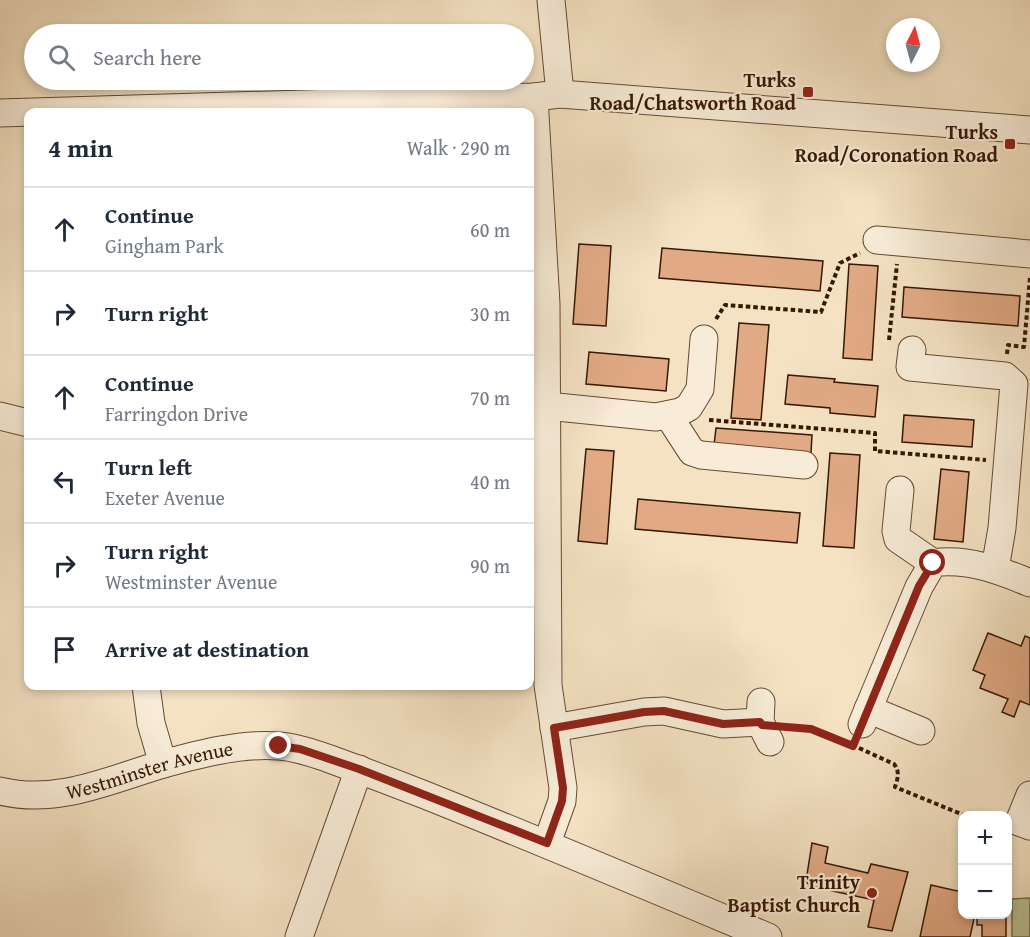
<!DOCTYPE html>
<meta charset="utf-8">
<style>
:root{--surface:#fff;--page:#f2f2f3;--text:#1f2937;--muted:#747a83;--line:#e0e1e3}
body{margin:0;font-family:"Gentium Book Plus",serif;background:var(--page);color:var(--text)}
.controls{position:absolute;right:18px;bottom:18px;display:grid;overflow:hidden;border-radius:12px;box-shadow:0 3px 9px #0003}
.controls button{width:54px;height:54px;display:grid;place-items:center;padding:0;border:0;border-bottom:2px solid var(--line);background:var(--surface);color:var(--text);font:30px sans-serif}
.compass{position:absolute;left:886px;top:18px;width:54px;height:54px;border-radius:50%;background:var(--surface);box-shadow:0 3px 9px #0003;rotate:6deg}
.stop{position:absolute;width:18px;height:18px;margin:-14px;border:4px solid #8f2418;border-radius:50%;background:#fff}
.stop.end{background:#8f2418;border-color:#fff;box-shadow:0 2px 6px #0008}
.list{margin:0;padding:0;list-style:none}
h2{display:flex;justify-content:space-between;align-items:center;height:78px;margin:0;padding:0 24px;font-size:26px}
h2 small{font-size:20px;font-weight:400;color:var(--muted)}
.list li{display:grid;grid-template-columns:39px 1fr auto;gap:18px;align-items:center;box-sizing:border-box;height:84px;padding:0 24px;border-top:2px solid var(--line)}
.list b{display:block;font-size:22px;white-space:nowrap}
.list p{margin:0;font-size:20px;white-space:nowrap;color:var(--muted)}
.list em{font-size:20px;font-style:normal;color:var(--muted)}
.icon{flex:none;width:33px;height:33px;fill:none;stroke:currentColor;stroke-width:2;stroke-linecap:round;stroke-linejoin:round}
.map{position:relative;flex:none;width:1030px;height:937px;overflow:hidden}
.search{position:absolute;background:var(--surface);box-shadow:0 3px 9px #0003;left:24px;top:24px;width:510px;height:66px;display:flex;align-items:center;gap:15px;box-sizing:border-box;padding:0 21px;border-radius:33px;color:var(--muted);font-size:22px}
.panel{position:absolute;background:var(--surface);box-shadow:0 3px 9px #0003;left:24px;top:108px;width:510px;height:582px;border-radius:12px}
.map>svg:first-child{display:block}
.green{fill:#bbc394;stroke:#796e4c;stroke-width:1.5}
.building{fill:#e1aa85;stroke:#371803;stroke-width:1.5}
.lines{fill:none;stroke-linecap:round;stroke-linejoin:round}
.minor-casing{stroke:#664a33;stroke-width:29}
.path{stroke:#371803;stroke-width:4;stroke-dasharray:4.5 3;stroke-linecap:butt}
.minor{stroke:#f8ecd8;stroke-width:27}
.route{stroke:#8f2418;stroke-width:8}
.poi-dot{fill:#8f2418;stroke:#f8ecd8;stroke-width:2}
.labels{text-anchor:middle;stroke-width:4.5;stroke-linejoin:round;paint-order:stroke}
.poi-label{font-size:20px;font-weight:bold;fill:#371803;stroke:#f8ecd8;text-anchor:end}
.street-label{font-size:20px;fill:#371803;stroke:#f8ecd8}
</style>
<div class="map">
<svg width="1030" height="937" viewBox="0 0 1030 937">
<rect width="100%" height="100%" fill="#f4e2c3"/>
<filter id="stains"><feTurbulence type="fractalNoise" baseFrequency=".00333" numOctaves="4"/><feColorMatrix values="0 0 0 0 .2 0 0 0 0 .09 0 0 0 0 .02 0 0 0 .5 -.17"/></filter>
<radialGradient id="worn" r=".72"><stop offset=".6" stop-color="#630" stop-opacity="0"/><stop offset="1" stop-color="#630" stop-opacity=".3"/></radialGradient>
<polygon class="green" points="1030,898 1030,937 1012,937 1012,899"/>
<g class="building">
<polygon points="579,244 611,246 606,326 573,324"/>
<polygon points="662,248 823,261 820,291 659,278"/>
<polygon points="849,264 878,266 872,360 843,358"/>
<polygon points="904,287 1020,296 1018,326 902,317"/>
<polygon points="739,323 769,325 761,420 731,418"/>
<polygon points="589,352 669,359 666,391 586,384"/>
<polygon points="788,375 835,379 834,382 878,386 875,417 830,413 830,408 785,404"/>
<polygon points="904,415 974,420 972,447 902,442"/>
<polygon points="716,428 812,435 811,453 714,445"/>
<polygon points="586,449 614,451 607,544 578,541"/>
<polygon points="830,453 860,455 854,548 823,546"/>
<polygon points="941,469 969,472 963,542 934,539"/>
<polygon points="638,499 800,513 797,543 635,529"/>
<polygon points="988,633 1021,646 1025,636 1030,638 1030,705 1020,701 1014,717 1002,712 1008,699 980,688 985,675 973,670"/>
<polygon points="812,843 828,847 825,863 868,873 871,864 908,872 892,931 868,927 874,900 810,886 806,881"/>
<polygon points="931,885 962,892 962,914 975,914 970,937 920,937"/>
<polygon points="981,914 1006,914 1006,937 982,937 982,925 977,925 977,916"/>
</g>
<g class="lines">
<defs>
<g id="minor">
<polyline points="551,0 560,94"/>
<polyline points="534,97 546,304 548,685 563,788 562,801 547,843"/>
<polyline points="0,113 534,97 560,94 1030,130"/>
<polyline points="877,240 1030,254"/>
<polyline points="912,350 910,367 1005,376 1014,384 1002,528 995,569"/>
<polyline points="547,406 656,417 680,412 689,407 700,389 704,339"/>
<polyline points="668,415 692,452 701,455 804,465"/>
<polyline points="0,416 28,423"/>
<polyline points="900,490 896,531 898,539 933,563"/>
<polyline points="146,686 151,723 163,764"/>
<polyline points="761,702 760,722 770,742"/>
<polyline points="868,709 921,731"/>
<path d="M862 724 919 587 933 563C967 558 999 570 1030 583"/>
<polyline points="554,728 644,712 664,711 723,724 760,722"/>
<path id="s1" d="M0 791C57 805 109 780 163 764 199 754 241 743 279 746 296 747 312 753 327 758 360 770 392 782 425 795 540 841 654 889 768 937"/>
<polyline points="1030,795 1019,822 1030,826"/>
<polyline points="299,937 359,769"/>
</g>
</defs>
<use href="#minor" class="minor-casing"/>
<g class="path">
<polyline points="716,319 725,305 821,312 840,263 860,253"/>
<polyline points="889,340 897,264"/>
<polyline points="1007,354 1008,345 1024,347 1030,277"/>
<polyline points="709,420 875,433 875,451 986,460"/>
<polyline points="787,726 811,729 845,743"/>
<path d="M859 748 894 764C900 772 898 778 895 787L966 816"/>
</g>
<use href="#minor" class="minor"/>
</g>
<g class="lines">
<polyline class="route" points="279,746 300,749 359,769 547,843 562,801 563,788 554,728 644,712 664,711 723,724 760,722 762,725 811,729 853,746 919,586 933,563"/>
</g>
<g class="poi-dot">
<rect x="802" y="86" width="12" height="12" rx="3"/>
<rect x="1004" y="138" width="12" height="12" rx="3"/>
<circle cx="872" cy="893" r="6"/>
</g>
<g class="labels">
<g class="poi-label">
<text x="796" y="87">Turks<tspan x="796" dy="23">Road/Chatsworth Road</tspan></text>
<text x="998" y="139">Turks<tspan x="998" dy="23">Road/Coronation Road</tspan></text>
<text x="860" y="889">Trinity<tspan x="860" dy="23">Baptist Church</tspan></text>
</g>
<g class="street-label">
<text dy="7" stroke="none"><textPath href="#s1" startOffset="153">Westminster Avenue</textPath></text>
</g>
</g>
<rect width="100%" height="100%" filter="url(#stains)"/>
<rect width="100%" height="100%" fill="url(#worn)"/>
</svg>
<div class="controls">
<button>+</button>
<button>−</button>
</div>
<svg class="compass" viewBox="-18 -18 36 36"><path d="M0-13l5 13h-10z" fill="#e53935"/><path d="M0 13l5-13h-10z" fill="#747a83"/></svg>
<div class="stop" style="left:933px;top:563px"></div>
<div class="stop end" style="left:279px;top:746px"></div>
<div class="search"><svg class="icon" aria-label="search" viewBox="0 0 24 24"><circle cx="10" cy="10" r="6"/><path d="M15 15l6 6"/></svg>Search here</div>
<section class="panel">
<h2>4 min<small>Walk · 290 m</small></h2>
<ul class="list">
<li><svg class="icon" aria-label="ahead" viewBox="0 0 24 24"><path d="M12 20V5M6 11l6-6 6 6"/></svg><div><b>Continue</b><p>Gingham Park</p></div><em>60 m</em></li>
<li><svg class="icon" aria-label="right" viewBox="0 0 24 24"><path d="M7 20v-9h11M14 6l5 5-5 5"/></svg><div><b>Turn right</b></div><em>30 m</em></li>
<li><svg class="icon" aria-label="ahead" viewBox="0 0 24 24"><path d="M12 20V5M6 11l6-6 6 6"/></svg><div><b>Continue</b><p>Farringdon Drive</p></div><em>70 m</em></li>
<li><svg class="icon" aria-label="left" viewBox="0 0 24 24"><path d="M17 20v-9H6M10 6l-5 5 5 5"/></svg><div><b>Turn left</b><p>Exeter Avenue</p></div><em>40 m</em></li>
<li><svg class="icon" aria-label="right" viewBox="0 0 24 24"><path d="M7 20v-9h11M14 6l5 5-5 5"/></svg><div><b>Turn right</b><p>Westminster Avenue</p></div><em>90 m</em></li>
<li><svg class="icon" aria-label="arrive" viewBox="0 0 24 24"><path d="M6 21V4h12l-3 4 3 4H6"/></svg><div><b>Arrive at destination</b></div></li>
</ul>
</section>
</div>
